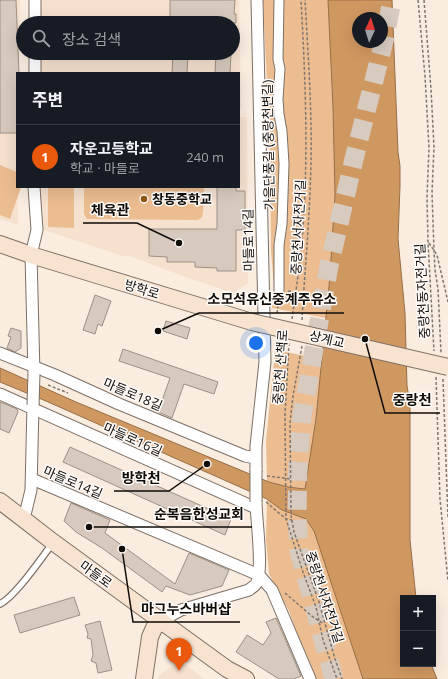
<!DOCTYPE html>
<html lang="ko">
<meta charset="utf-8">
<style>
:root{--surface:#171b24;--page:#242831;--text:#f1f3f6;--muted:#9ea1a6;--line:#363941;--accent:#ea580c}
body{margin:0;font-family:"Open Sans","Noto Sans KR",sans-serif;background:var(--page);color:var(--text)}
.controls{position:absolute;right:12px;bottom:12px;display:grid;overflow:hidden;border-radius:0px;box-shadow:0 4px 16px #0002}
.controls button{width:36px;height:36px;display:grid;place-items:center;padding:0;border:0;border-bottom:1px solid var(--line);background:var(--surface);color:var(--text);font:20px sans-serif}
.compass{position:absolute;left:352px;top:12px;width:36px;height:36px;border-radius:50%;background:var(--surface);box-shadow:0 4px 16px #0002;rotate:4deg}
.you{position:absolute;left:256px;top:343px;width:14px;height:14px;margin:-10px;border:3px solid #fff;border-radius:50%;background:#1a73e8;box-shadow:0 0 0 6px #1a73e833}
.badge{display:grid;place-items:center;width:26px;height:26px;border-radius:50%;background:var(--accent);color:#fff;font-size:13px;font-weight:700}
.pin{position:absolute;translate:-50% -33px;filter:drop-shadow(0 1px 2px #0008)}
.pin::after{content:'';position:absolute;top:21px;width:14px;height:12px;background:inherit;clip-path:polygon(0 0,100% 0,50% 100%)}
.list{margin:0;padding:0;list-style:none}
h2{display:flex;justify-content:space-between;align-items:center;height:52px;margin:0;padding:0 16px;font-size:17px}
h2 small{font-size:13px;font-weight:400;color:var(--muted)}
.list li{display:grid;grid-template-columns:26px 1fr auto;gap:12px;align-items:center;box-sizing:border-box;height:64px;padding:0 16px;border-top:1px solid var(--line)}
.list b{display:block;font-size:15px;white-space:nowrap}
.list p{margin:0;font-size:13px;white-space:nowrap;color:var(--muted)}
.list em{font-size:13px;font-style:normal;color:var(--muted)}
.icon{flex:none;width:22px;height:22px;fill:none;stroke:currentColor;stroke-width:2;stroke-linecap:round;stroke-linejoin:round}
.map{position:relative;flex:none;width:448px;height:679px;overflow:hidden}
.search{position:absolute;background:var(--surface);box-shadow:0 4px 16px #0002;left:16px;top:16px;width:224px;height:44px;display:flex;align-items:center;gap:10px;box-sizing:border-box;padding:0 14px;border-radius:22px;color:var(--muted);font-size:15px}
.panel{position:absolute;background:var(--surface);box-shadow:0 4px 16px #0002;left:16px;top:72px;width:224px;height:116px;border-radius:0px}
.map>svg:first-child{display:block}
.built{fill:#f6e1cf}
.green{fill:#ecbd91}
.water{fill:#d09861;stroke:#966e46;fill-rule:evenodd}
.building{fill:#d7c9bd;stroke:#9d9084}
.lines{fill:none;stroke-linecap:round;stroke-linejoin:round}
.trunk-tunnel{stroke:#d7cabf;stroke-width:19;stroke-dasharray:19 10;stroke-linecap:butt}
.service-casing{stroke:#7c6f64;stroke-width:8}
.pedestrian-casing{stroke:#7c6f64;stroke-width:11}
.minor-casing{stroke:#7c6f64;stroke-width:13}
.secondary-casing{stroke:#7c6f64;stroke-width:18}
.path{stroke:#7f766e;stroke-width:1.5;stroke-dasharray:3 2;stroke-linecap:butt}
.service{stroke:#fff;stroke-width:5.5}
.pedestrian{stroke:#fff;stroke-width:9}
.minor{stroke:#fff;stroke-width:11}
.secondary{stroke:#f7e3cf;stroke-width:16}
.minor-bridge-casing{stroke:#7c6f64;stroke-width:13;stroke-linecap:butt}
.secondary-bridge-casing{stroke:#7c6f64;stroke-width:18;stroke-linecap:butt}
.minor-bridge{stroke:#fff;stroke-width:11}
.secondary-bridge{stroke:#f7e3cf;stroke-width:16}
.poi-dot{fill:#915813;stroke:#fefbf9;stroke-width:1.5}
.labels{text-anchor:middle;stroke-width:3;stroke-linejoin:round;paint-order:stroke}
.street-label{font-size:13px;fill:#0f0b07;stroke:#fefbf9}
.poi-label{font-size:13px;font-weight:bold;fill:#0f0b07;stroke:#fefbf9;text-anchor:start}
.leader{fill:none;stroke:#0f0b07;stroke-width:1.5}
.callout-dot{fill:#0f0b07;stroke:#fefbf9;stroke-width:1.5}
.callout-label{font-size:14px;text-anchor:middle;font-weight:bold;fill:#0f0b07;stroke:#fefbf9;stroke-width:3;stroke-linejoin:round;paint-order:stroke}
</style>
<div class="map">
<svg width="448" height="679" viewBox="0 0 448 679">
<rect width="100%" height="100%" fill="#faecdf"/>
<g class="built">
<polygon points="0,0 20,0 19,73 17,73 18,225 0,219"/>
<polygon points="40,0 239,0 241,108 239,108 239,73 39,73 39,53 233,53 233,23 40,23"/>
<polygon points="239,117 247,117 248,283 233,293 183,276 129,256 123,256 41,229 40,187 239,187"/>
<polygon points="180,663 189,667 204,679 158,679 159,676 173,665"/>
</g>
<g class="green">
<path d="M263 0H328C331 65 336 130 335 194 334 236 330 277 326 318L272 308 274 286 271 251 270 147Z"/>
<polygon points="0,165 17,172 17,187 21,187 10,219 0,215"/>
<polygon points="48,187 74,187 74,228 48,227"/>
<polygon points="84,187 204,187 203,213 202,217 198,220 90,219 87,219 84,214"/>
<polygon points="275,350 322,359 316,419 305,489 282,486 267,481 266,441"/>
<polygon points="267,499 282,510 306,519 314,531 363,679 315,679 301,645 289,611 269,574 266,539"/>
</g>
<path class="water" d="M328 0H392L398 152 400 166V186L398 239 405 313 407 386 410 403V540L416 598H403V664H431L437 679H363L314 531 306 519 282 510 267 499 46 401 0 382V368L76 402 269 482 288 487 305 489 316 419 330 276 335 194 333 107ZM358 18H382V42H358Z"/>
<g class="building">
<polygon points="0,0 16,0 19,73 17,73 17,133 0,133"/>
<polygon points="170,0 235,0 234,14 236,14 236,23 170,23"/>
<polygon points="173,53 188,53 187,73 172,73"/>
<polygon points="216,53 231,53 230,73 215,73"/>
<polygon points="217,187 236,187 236,191 245,191 245,230 236,230 236,271 217,271 217,268 195,267 195,262 167,262 167,257 149,256 149,229 217,229"/>
<polygon points="95,295 111,301 102,326 98,324 95,334 83,330"/>
<polygon points="166,321 190,328 187,339 163,331"/>
<polygon points="11,328 21,331 21,348 15,352 7,348 11,337 8,336"/>
<polygon points="123,349 218,382 214,394 184,384 172,418 158,412 170,378 119,361"/>
<polygon points="0,402 17,409 18,412 9,433 0,429"/>
<polygon points="70,447 231,519 225,535 63,462"/>
<polygon points="71,503 110,520 105,533 175,584 189,553 229,570 222,586 190,595 166,586 162,592 102,548 76,532 64,521"/>
<polygon points="74,597 80,615 20,633 14,615"/>
<polygon points="276,618 301,676 294,679 279,679 236,652 247,635 263,645 271,633 266,622"/>
<polygon points="100,621 112,670 98,673 96,663 91,661 93,655 91,639 87,638 88,634 85,625"/>
</g>
<g class="lines">
<polyline class="trunk-tunnel" points="334,679 299,551 297,513 298,462 302,416 329,266 354,159 385,37 392,0"/>
<defs>
<path id="service" d="M0 604C16 596 41 558 53 543"/>
<polyline id="pedestrian" points="279,0 278,59 280,69 278,99 279,114 282,131 284,164 282,224 279,245 279,290"/>
<g id="minor">
<polyline points="35,0 35,23"/>
<polyline points="35,73 35,53"/>
<polyline points="0,353 55,375 119,404 245,456 255,458"/>
<polyline points="34,374 31,255 37,230 34,187"/>
<polyline points="0,394 256,508"/>
<polyline points="256,470 256,446 265,362 257,0"/>
<polyline points="32,479 259,575 272,590 310,679"/>
<polyline points="24,519 31,490 33,405"/>
<path d="M161 621 181 610 249 590C251 588 255 586 256 584 264 572 256 519 256 502"/>
</g>
<g id="secondary">
<polyline points="0,244 31,255 252,322"/>
<polyline points="0,501 53,542 161,621 227,669 246,679"/>
<polyline points="144,679 150,637 154,628 161,621"/>
</g>
</defs>
<use href="#service" class="service-casing"/>
<use href="#pedestrian" class="pedestrian-casing"/>
<use href="#minor" class="minor-casing"/>
<use href="#secondary" class="secondary-casing"/>
<g class="path">
<polyline points="418,0 425,76 429,148 427,198 428,242 434,351"/>
<polyline points="424,0 431,89 434,147 432,193 434,250 435,270 438,289 441,353"/>
<polyline points="429,243 437,255 448,302"/>
<polyline points="288,291 296,292"/>
<polyline points="277,313 279,299"/>
<path d="M292 319C297 284 302 249 304 213 308 142 305 71 301 0"/>
<path d="M302 320C305 267 310 215 311 162 312 108 308 54 305 0"/>
<polyline points="289,343 285,414 286,519 303,572 316,607 323,640 337,679"/>
<polyline points="302,346 293,396 290,423 291,515 294,532 319,602 335,659 342,679"/>
<polyline points="436,377 440,499 448,581"/>
<polyline points="443,379 448,517"/>
<polyline points="48,385 68,393"/>
<polyline points="267,476 291,479"/>
<polyline points="266,502 286,519 292,520"/>
<polyline points="285,593 313,617 324,624"/>
</g>
<use href="#service" class="service"/>
<use href="#pedestrian" class="pedestrian"/>
<use href="#minor" class="minor"/>
<use href="#secondary" class="secondary"/>
<defs>
<g id="minor-bridge">
<polyline points="33,405 34,374"/>
<polyline points="256,470 256,502"/>
</g>
<polyline id="secondary-bridge" points="252,322 448,367"/>
</defs>
<use href="#minor-bridge" class="minor-bridge-casing"/>
<use href="#secondary-bridge" class="secondary-bridge-casing"/>
<use href="#minor-bridge" class="minor-bridge"/>
<use href="#secondary-bridge" class="secondary-bridge"/>
</g>
<circle class="poi-dot" cx="144" cy="199" r="4"/>
<g class="labels">
<g class="street-label">
<text transform="translate(268 145) rotate(-91)" y="5">가을단풍길 (중랑천변길)</text>
<text transform="translate(298 227) rotate(-87)" y="5">중랑천서자전거길</text>
<text transform="translate(248 240) rotate(-91)" y="5">마들로14길</text>
<text transform="translate(142 289) rotate(17)" y="5">방학로</text>
<text transform="translate(422 291) rotate(-93)" y="5">중랑천동자전거길</text>
<text transform="translate(327 339) rotate(13)" y="5">상계교</text>
<text transform="translate(280 367) rotate(-86)" y="5">중랑천 산책로</text>
<text transform="translate(133 394) rotate(23)" y="5">마들로18길</text>
<text transform="translate(133 439) rotate(24)" y="5">마들로16길</text>
<text transform="translate(73 482) rotate(23)" y="5">마들로14길</text>
<text transform="translate(96 574) rotate(36)" y="5">마들로</text>
<text transform="translate(325 597) rotate(72)" y="5">중랑천서자전거길</text>
</g>
<g class="poi-label">
<text x="152" y="204">창동중학교</text>
</g>
</g>
<path class="leader" d="M179 243L137 223H83M158 331L199 313H344M365 339L385 413H440M207 464L169 491H114M89 527L146 527H252M122 549L133 622H240"/>
<g class="callout-dot">
<circle cx="179" cy="243" r="4"/>
<circle cx="158" cy="331" r="4"/>
<circle cx="365" cy="339" r="4"/>
<circle cx="207" cy="464" r="4"/>
<circle cx="89" cy="527" r="4"/>
<circle cx="122" cy="549" r="4"/>
</g>
<g class="callout-label">
<text x="110" y="215">체육관</text>
<text x="272" y="304">소모석유신중계주유소</text>
<text x="412" y="405">중랑천</text>
<text x="141" y="483">방학천</text>
<text x="199" y="519">순복음한성교회</text>
<text x="186" y="614">마그누스바버샵</text>
</g>
</svg>
<div class="controls">
<button>+</button>
<button>−</button>
</div>
<svg class="compass" viewBox="-18 -18 36 36"><path d="M0-13l5 13h-10z" fill="#e53935"/><path d="M0 13l5-13h-10z" fill="#9ea1a6"/></svg>
<div class="you"></div>
<div class="pin badge" style="left:179px;top:671px">1</div>
<div class="search"><svg class="icon" aria-label="search" viewBox="0 0 24 24"><circle cx="10" cy="10" r="6"/><path d="M15 15l6 6"/></svg>장소 검색</div>
<section class="panel">
<h2>주변<small></small></h2>
<ul class="list">
<li><span class="badge">1</span><div><b>자운고등학교</b><p>학교 · 마들로</p></div><em>240 m</em></li>
</ul>
</section>
</div>
